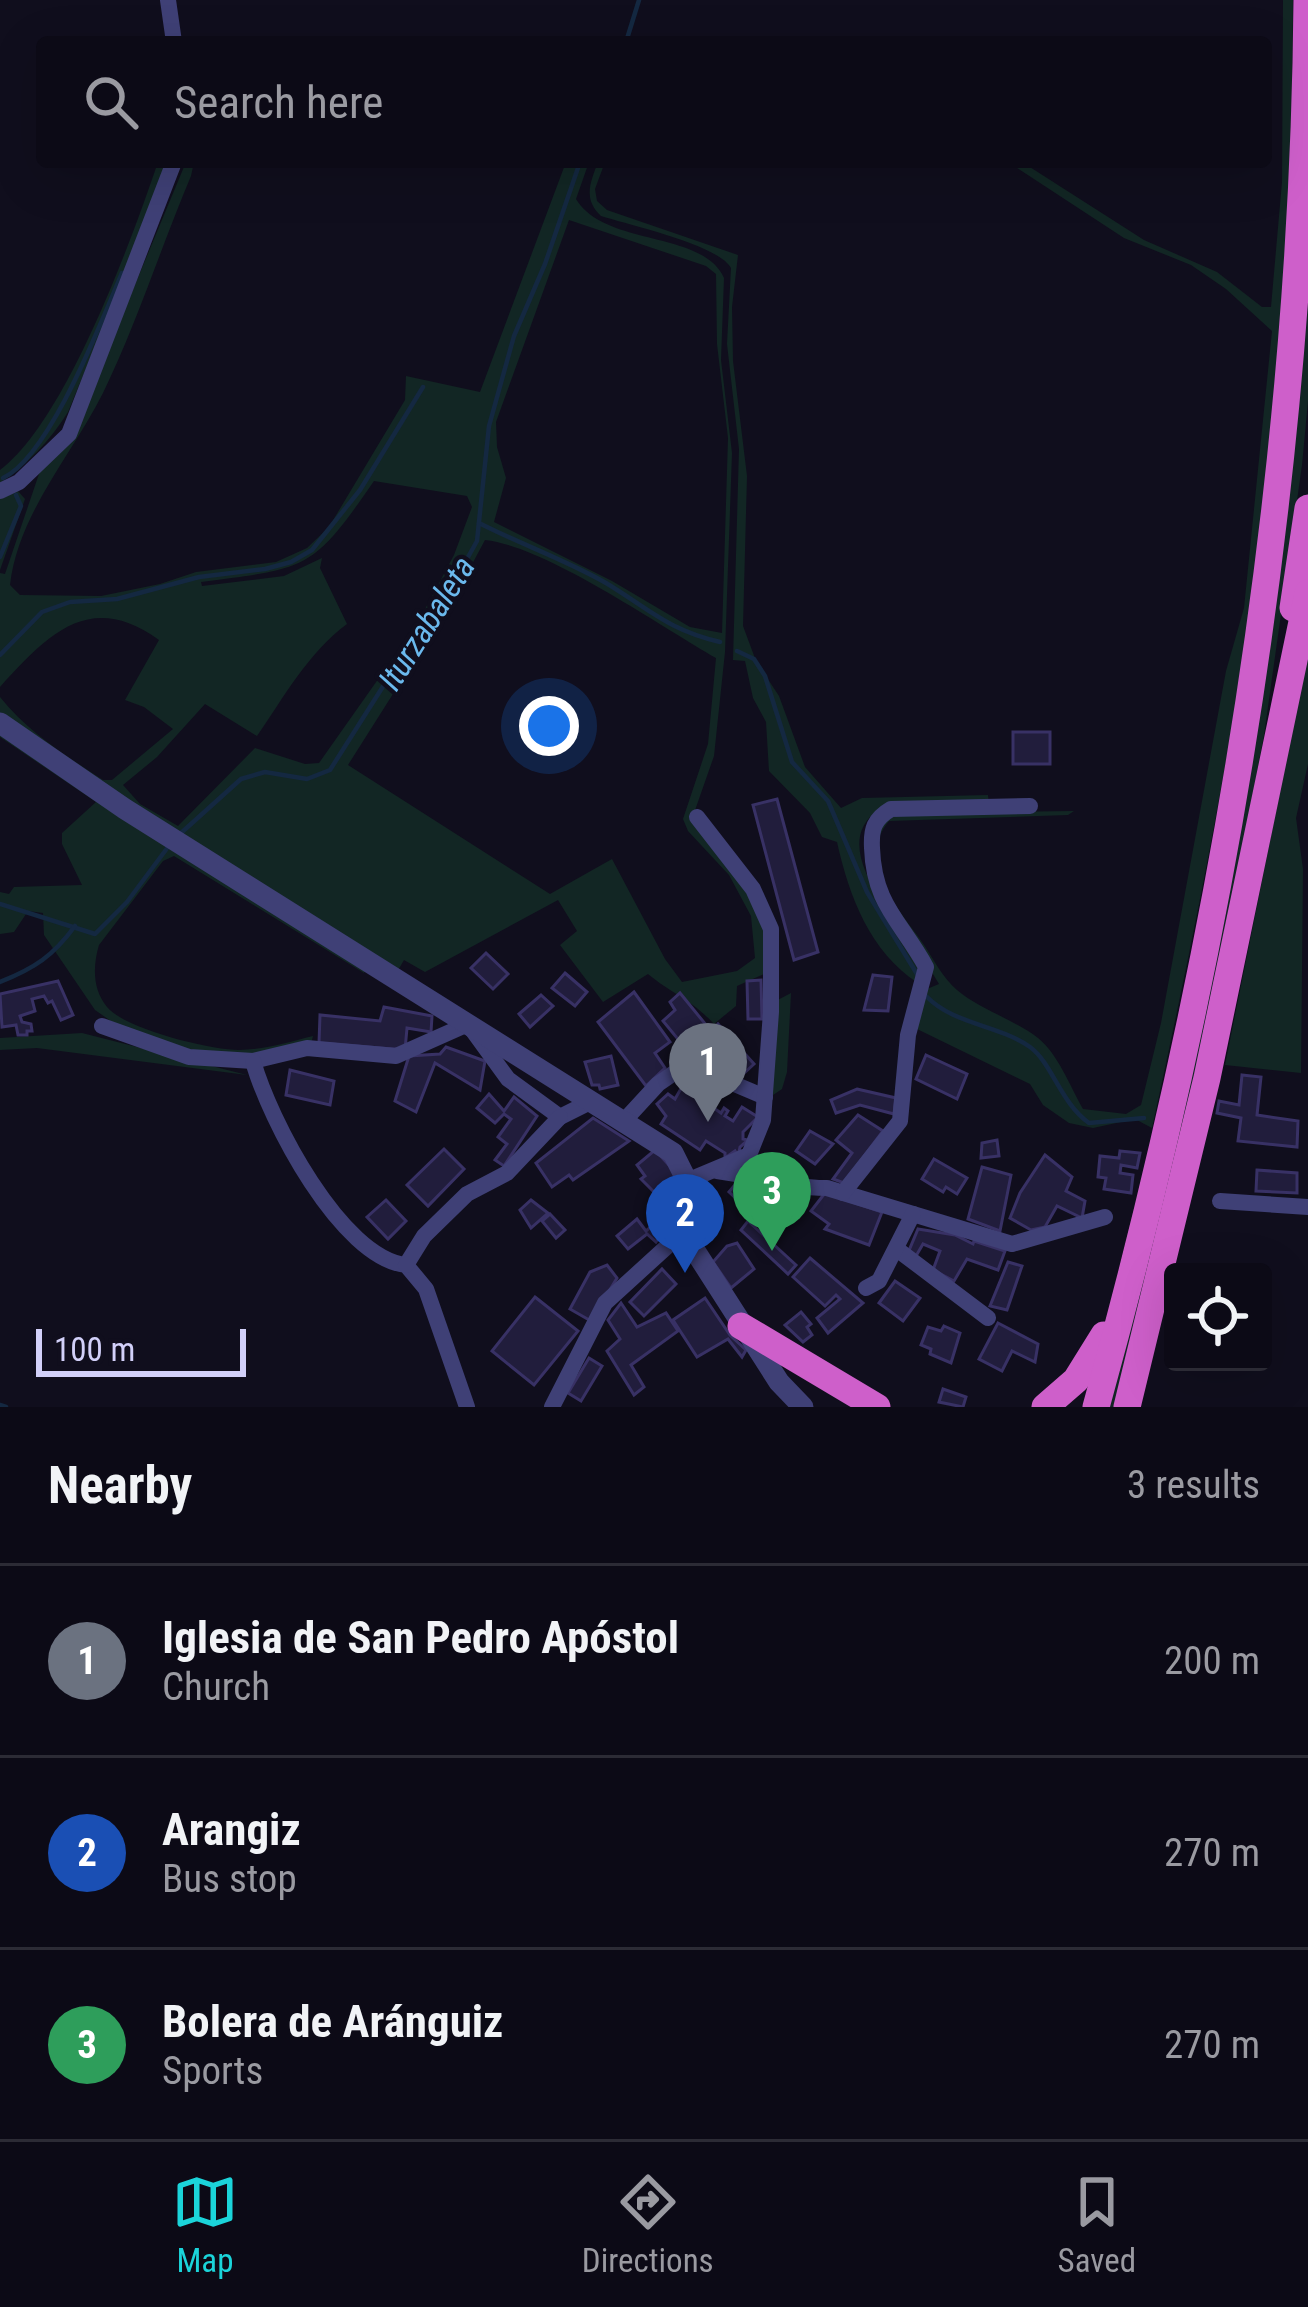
<!DOCTYPE html>
<meta charset="utf-8">
<style>
:root{--surface:#0c0a16;--page:#15131f;--text:#f1f3f6;--muted:#9a9aa1;--line:#2c2b35;--accent:#1bd4da}
body{margin:0;font-family:"Roboto Condensed",sans-serif;background:var(--page);color:var(--text)}
.controls{position:absolute;right:36px;bottom:36px;display:grid;overflow:hidden;border-radius:12px;box-shadow:0 12px 48px #0002}
.controls button{width:108px;height:108px;display:grid;place-items:center;padding:0;border:0;border-bottom:3px solid var(--line);background:var(--surface);color:var(--text);font:60px sans-serif}
.scale{position:absolute;left:36px;bottom:30px;width:210px;box-sizing:border-box;padding-left:12px;border:6px solid #d2d0f9;border-top:0;font-size:33px;line-height:42px;white-space:nowrap;color:#d2d0f9;-webkit-text-stroke:9px #100e1d;paint-order:stroke}
.you{position:absolute;left:549px;top:726px;width:42px;height:42px;margin:-30px;border:9px solid #fff;border-radius:50%;background:#1a73e8;box-shadow:0 0 0 18px #1a73e833}
.badge{display:grid;place-items:center;width:78px;height:78px;border-radius:50%;background:var(--accent);color:#fff;font-size:39px;font-weight:700}
.pin{position:absolute;translate:-50% -99px;filter:drop-shadow(0 3px 6px #0008)}
.pin::after{content:'';position:absolute;top:63px;width:42px;height:36px;background:inherit;clip-path:polygon(0 0,100% 0,50% 100%)}
.list{margin:0;padding:0;list-style:none}
h2{display:flex;justify-content:space-between;align-items:center;height:156px;margin:0;padding:0 48px;font-size:51px}
h2 small{font-size:39px;font-weight:400;color:var(--muted)}
.list li{display:grid;grid-template-columns:78px 1fr auto;gap:36px;align-items:center;box-sizing:border-box;height:192px;padding:0 48px;border-top:3px solid var(--line)}
.list b{display:block;font-size:45px;white-space:nowrap}
.list p{margin:0;font-size:39px;white-space:nowrap;color:var(--muted)}
.list em{font-size:39px;font-style:normal;color:var(--muted)}
.icon{flex:none;width:66px;height:66px;fill:none;stroke:currentColor;stroke-width:2;stroke-linecap:round;stroke-linejoin:round}
.map{position:relative;flex:none;width:1308px;height:1407px;overflow:hidden}
.search{position:absolute;background:var(--surface);box-shadow:0 12px 48px #0002;left:36px;right:36px;top:36px;height:132px;display:flex;align-items:center;gap:30px;box-sizing:border-box;padding:0 42px;border-radius:12px;color:var(--muted);font-size:45px}
.sheet{height:732px;background:var(--surface)}
nav{display:flex;justify-content:space-around;align-items:center;box-sizing:border-box;height:168px;border-top:3px solid var(--line);background:var(--surface);font-size:33px;color:var(--muted)}
nav a{display:grid;justify-items:center;gap:6px}
nav .on{color:var(--accent)}
.map>svg:first-child{display:block}
.green{fill:#122624;fill-rule:evenodd}
.lines{fill:none;stroke-linecap:round;stroke-linejoin:round}
.stream{stroke:#142841;stroke-width:4.5}
.building{fill:#211d3c;stroke:#383165;stroke-width:3}
.minor{stroke:#3f4076;stroke-width:16}
.tertiary{stroke:#3f4076;stroke-width:21}
.trunk{stroke:#ce5fca;stroke-width:27}
.labels{text-anchor:middle;stroke-width:9;stroke-linejoin:round;paint-order:stroke}
.water-label{font-size:33px;font-style:italic;fill:#6bb9ed;stroke:#100e1d}
</style>
<div class="map">
<svg width="1308" height="1407" viewBox="0 0 1308 1407">
<rect width="100%" height="100%" fill="#100e1d"/>
<g class="green">
<path d="M1283 0H1293C1292 112 1292 225 1283 337 1261 604 1209 867 1152 1128L1135 1119 1093 1128 1069 1123 1043 1105 1030 1084 917 1029 927 989 939 984 879 885 876 827 881 819 898 813 1074 811 1068 815 889 821C854 863 901 911 924 945 934 960 943 978 957 990 981 1010 1013 1019 1038 1038 1058 1054 1070 1086 1083 1109L1126 1114 1141 1105 1161 1023 1226 671 1244 608 1272 331 1226 289 1191 265 1124 238 1008 162H1022L1144 240 1217 272 1262 307H1271L1282 182Z"/>
<path d="M158 162H171L68 412C50 441 28 463 0 483V470C65 422 131 242 158 162Z"/>
<path d="M186 162H194L191 176C161 247 137 323 103 393 72 455 18 514 10 585L20 595 101 596 160 584 196 572 276 562 307 548 329 527 405 400 406 376 480 392 566 162H589L576 199C605 247 703 230 724 278L721 360 732 453 725 652 714 756 693 816 743 878 768 936 766 973 737 986 736 1006 714 1024C691 999 672 994 648 974L603 1002 560 945 577 931 558 900 425 972 404 960 397 972 0 717V697C29 733 65 755 103 780H112L173 729 144 707 125 700 159 640C90 590 48 634 0 687V573L5 574 41 468 80 417ZM569 220 706 266 716 274 717 344 728 438 722 633 690 627 612 581 494 522 506 478 497 447 496 422ZM374 481 467 496 472 507 454 555 417 624 319 763 305 764 255 748 178 826 140 804 123 785 157 757 205 704 257 736C284 697 308 653 347 624L320 568 322 558 284 576 202 586 201 582C308 568 312 571 374 481ZM485 540C547 547 658 625 716 658L708 744 683 819 688 831 729 875 751 916 755 958 737 971 682 982 665 959 612 859 550 894 348 765 455 596Z"/>
<path d="M598 162H605L595 189 597 201 607 210 738 255 732 307 733 361 747 476 743 626 756 661 779 696 805 767 841 808 862 798 988 795 989 805 878 810C826 847 897 917 916 954 920 963 918 973 918 983 870 952 849 896 837 842L822 837 810 813 769 771 766 722 753 698 745 661 733 660 739 449 727 344 731 268C719 245 629 225 601 216 583 199 590 183 598 162Z"/>
<polygon points="1308,290 1308,401 1302,465 1264,735 1207,1033 1118,1407 1106,1407 1141,1272"/>
<polygon points="17,490 25,499 0,570 0,497"/>
<polygon points="1308,652 1308,764 1296,818 1303,869 1301,1073 1225,1065"/>
<path d="M0 730 367 968 364 973 174 856 163 861 99 945C93 965 92 989 107 1007 125 1029 210 1050 239 1050 263 1050 289 1042 313 1036L311 1044 250 1056 190 1051 118 1026 95 1010 44 935 43 913 28 911 14 932 0 934V892L9 894 14 887 82 885 62 844V833L96 802 0 737Z"/>
<polygon points="791,993 787,1072 782,1089 770,1097 772,1003"/>
<polygon points="82,1033 247,1075 37,1048 0,1050 0,1038"/>
</g>
<g class="lines">
<g class="stream">
<polyline points="626,42 639,0"/>
<path d="M3 478C50 456 101 322 122 273"/>
<path d="M479 523C520 544 566 560 606 583 649 609 668 630 720 642"/>
<polyline points="0,557 21,506 16,495"/>
<polyline points="737,651 754,659 765,676 792,762 828,801 867,892 917,974"/>
<polyline points="0,655 42,612 70,602 117,599 199,577 265,569 291,562 312,550 360,490 423,387"/>
<polyline points="181,833 241,779 265,772 307,779 330,770 389,677 439,609 477,541 489,426 514,336 545,264 580,162"/>
<polyline points="0,904 95,934 127,902 168,847"/>
<path d="M0 982C35 968 53 956 75 926"/>
<path d="M926 996C954 1025 997 1024 1030 1047 1052 1063 1060 1102 1089 1123L1144 1118"/>
<polyline points="0,1405 6,1407"/>
</g>
</g>
<g class="building">
<rect x="1013" y="732" width="37" height="32"/>
<polygon points="777,799 818,952 794,960 753,805"/>
<polygon points="486,953 508,974 493,989 471,968"/>
<polygon points="565,973 587,992 575,1006 552,988"/>
<polygon points="873,975 892,977 888,1011 864,1010"/>
<polygon points="761,980 762,1019 748,1019 747,981"/>
<polygon points="58,981 73,1015 61,1020 52,1001 48,1003 44,996 32,999 35,1011 20,1016 22,1022 31,1024 32,1031 27,1031 27,1035 18,1035 16,1025 2,1027 0,994"/>
<polygon points="634,992 670,1042 655,1053 665,1068 646,1086 598,1022"/>
<polygon points="680,993 711,1031 718,1024 754,1064 739,1078 705,1042 691,1055 663,1021 675,1010 670,1002"/>
<polygon points="541,995 553,1006 530,1027 519,1014"/>
<polygon points="384,1007 432,1016 431,1032 407,1028 405,1050 319,1043 320,1015 380,1021"/>
<polygon points="446,1047 485,1061 480,1090 435,1063 416,1112 395,1101 409,1056 440,1054"/>
<polygon points="926,1055 967,1074 957,1099 916,1079"/>
<polygon points="611,1056 618,1085 600,1089 599,1085 592,1085 585,1062"/>
<polygon points="290,1070 334,1081 330,1105 286,1095"/>
<polygon points="1242,1075 1261,1077 1257,1115 1298,1121 1297,1147 1238,1141 1241,1118 1217,1113 1219,1101 1239,1105"/>
<polygon points="683,1085 700,1099 704,1094 708,1097 705,1102 721,1113 724,1108 728,1111 725,1116 733,1121 742,1107 758,1117 743,1132 743,1139 748,1140 740,1147 738,1156 735,1151 725,1158 725,1153 706,1141 700,1150 661,1124 666,1116 657,1104 668,1094 675,1099"/>
<polygon points="857,1089 896,1098 894,1114 860,1105 836,1113 831,1100"/>
<polygon points="489,1094 504,1111 514,1097 537,1116 504,1166 495,1160 507,1144 498,1137 511,1119 504,1114 495,1123 477,1108"/>
<polygon points="858,1115 883,1131 844,1183 833,1179 852,1153 836,1140"/>
<polygon points="593,1118 629,1141 573,1180 569,1175 552,1187 536,1163"/>
<polygon points="810,1131 833,1144 815,1164 796,1151"/>
<polygon points="997,1140 999,1156 981,1158 982,1143"/>
<polygon points="444,1149 464,1169 428,1206 407,1185"/>
<polygon points="655,1150 680,1177 661,1193 655,1193 641,1179 645,1176 637,1165"/>
<polygon points="1120,1151 1140,1153 1137,1168 1121,1165 1120,1173 1133,1175 1131,1193 1104,1189 1106,1178 1098,1177 1100,1156 1119,1158"/>
<polygon points="1045,1155 1072,1177 1066,1191 1085,1201 1082,1218 1057,1206 1045,1227 1031,1230 1010,1218 1020,1193"/>
<polygon points="934,1159 967,1178 957,1194 946,1187 943,1192 922,1179"/>
<polygon points="982,1167 1011,1175 1000,1231 968,1219"/>
<polygon points="1257,1170 1297,1173 1297,1193 1256,1191"/>
<polygon points="739,1180 762,1202 751,1213 729,1192"/>
<polygon points="825,1193 882,1212 869,1245 825,1229 829,1224 811,1211"/>
<polygon points="386,1200 406,1221 388,1239 367,1217"/>
<polygon points="531,1200 548,1213 531,1228 520,1210"/>
<polygon points="675,1206 680,1211 656,1242 647,1234 628,1249 617,1236 637,1219 646,1231"/>
<polygon points="550,1214 565,1230 556,1238 542,1221"/>
<polygon points="748,1221 796,1265 788,1274 741,1230"/>
<polygon points="918,1229 955,1235 973,1244 974,1241 1005,1251 998,1270 967,1259 954,1281 933,1270 940,1251 923,1244 916,1256 908,1253"/>
<polygon points="737,1243 754,1269 731,1288 713,1262 727,1246"/>
<polygon points="810,1258 863,1303 828,1333 817,1318 840,1299 836,1295 825,1306 793,1277"/>
<polygon points="1008,1262 1022,1266 1007,1310 990,1306"/>
<polygon points="607,1265 617,1278 591,1321 570,1309 590,1272"/>
<polygon points="662,1269 676,1284 644,1316 630,1302"/>
<polygon points="895,1281 920,1298 903,1321 879,1303"/>
<polygon points="535,1297 578,1331 534,1385 492,1351"/>
<polygon points="705,1298 730,1335 746,1350 742,1357 728,1339 697,1357 673,1320"/>
<polygon points="621,1303 637,1327 666,1313 678,1331 631,1365 644,1387 634,1395 607,1351 620,1339 608,1320"/>
<polygon points="801,1312 811,1324 807,1327 812,1335 803,1342 785,1325"/>
<polygon points="998,1323 1038,1344 1035,1362 1012,1351 1002,1371 979,1359"/>
<polygon points="944,1326 960,1333 951,1363 930,1354 931,1349 921,1345 928,1327 941,1331"/>
<polygon points="589,1358 602,1366 581,1401 568,1393"/>
<polygon points="943,1389 966,1397 963,1407 939,1402"/>
</g>
<g class="lines">
<g class="minor">
<polyline points="168,0 174,42"/>
<polyline points="0,491 19,482 69,434 174,162"/>
<polyline points="102,1026 189,1057 253,1061 307,1048 396,1056 468,1024 508,1079 560,1117 590,1102"/>
<path d="M253 1061C269 1119 341 1258 406 1265L426 1289 467 1407"/>
<polyline points="623,1122 658,1084 687,1064 765,1097"/>
<path d="M717 1171C755 1176 789 1188 827 1188L1012 1244 1105 1217"/>
<polyline points="687,1181 749,1155 763,1120 771,1012 771,929 753,889 697,817"/>
<path d="M843 1193 900 1121 908 1035 926 967C901 921 874 905 872 848 871 829 874 819 891 809L1030 806"/>
<polyline points="1220,1201 1308,1207"/>
<polyline points="898,1250 988,1318"/>
<polyline points="406,1265 424,1236 467,1194 507,1173 560,1117"/>
<polyline points="866,1288 879,1281 913,1214"/>
<polyline points="552,1407 605,1303 683,1232"/>
</g>
<polyline class="tertiary" points="0,723 125,809 673,1153 687,1181 683,1232 779,1382 803,1407"/>
<g class="trunk">
<polyline points="1293,608 1308,508"/>
<polyline points="741,1326 877,1407"/>
<polyline points="1045,1407 1076,1380 1104,1335"/>
<path d="M1096 1407C1223 949 1303 476 1307 0"/>
<polyline points="1127,1407 1207,1078 1308,593"/>
</g>
</g>
<g class="labels">
<g class="water-label">
<text transform="translate(426 623) rotate(-58)" y="12">Iturzabaleta</text>
</g>
</g>
</svg>
<div class="controls">
<button><svg class="icon" aria-label="locate" viewBox="0 0 24 24"><circle cx="12" cy="12" r="6"/><path d="M12 2v4M12 18v4M2 12h4M18 12h4"/></svg></button>
</div>
<div class="scale">100 m</div>
<div class="you"></div>
<div class="pin badge" style="left:708px;top:1122px;background:#6b7280">1</div>
<div class="pin badge" style="left:685px;top:1273px;background:#1a4fb4">2</div>
<div class="pin badge" style="left:772px;top:1251px;background:#2e9e5b">3</div>
<div class="search"><svg class="icon" aria-label="search" viewBox="0 0 24 24"><circle cx="10" cy="10" r="6"/><path d="M15 15l6 6"/></svg>Search here</div>
</div>
<section class="sheet">
<h2>Nearby<small>3 results</small></h2>
<ul class="list">
<li><span class="badge" style="background:#6b7280">1</span><div><b>Iglesia de San Pedro Apóstol</b><p>Church</p></div><em>200 m</em></li>
<li><span class="badge" style="background:#1a4fb4">2</span><div><b>Arangiz</b><p>Bus stop</p></div><em>270 m</em></li>
<li><span class="badge" style="background:#2e9e5b">3</span><div><b>Bolera de Aránguiz</b><p>Sports</p></div><em>270 m</em></li>
</ul>
</section>
<nav>
<a class="on"><svg class="icon" aria-label="map" viewBox="0 0 24 24"><path d="M3 6l6-2 6 2 6-2v14l-6 2-6-2-6 2zM9 4v14M15 6v14"/></svg>Map</a>
<a><svg class="icon" aria-label="directions" viewBox="0 0 24 24"><path d="M12 3l9 9-9 9-9-9zM9 14v-3h6M13 9l2 2-2 2"/></svg>Directions</a>
<a><svg class="icon" aria-label="saved" viewBox="0 0 24 24"><path d="M7 4h10v16l-5-4-5 4z"/></svg>Saved</a>
</nav>
